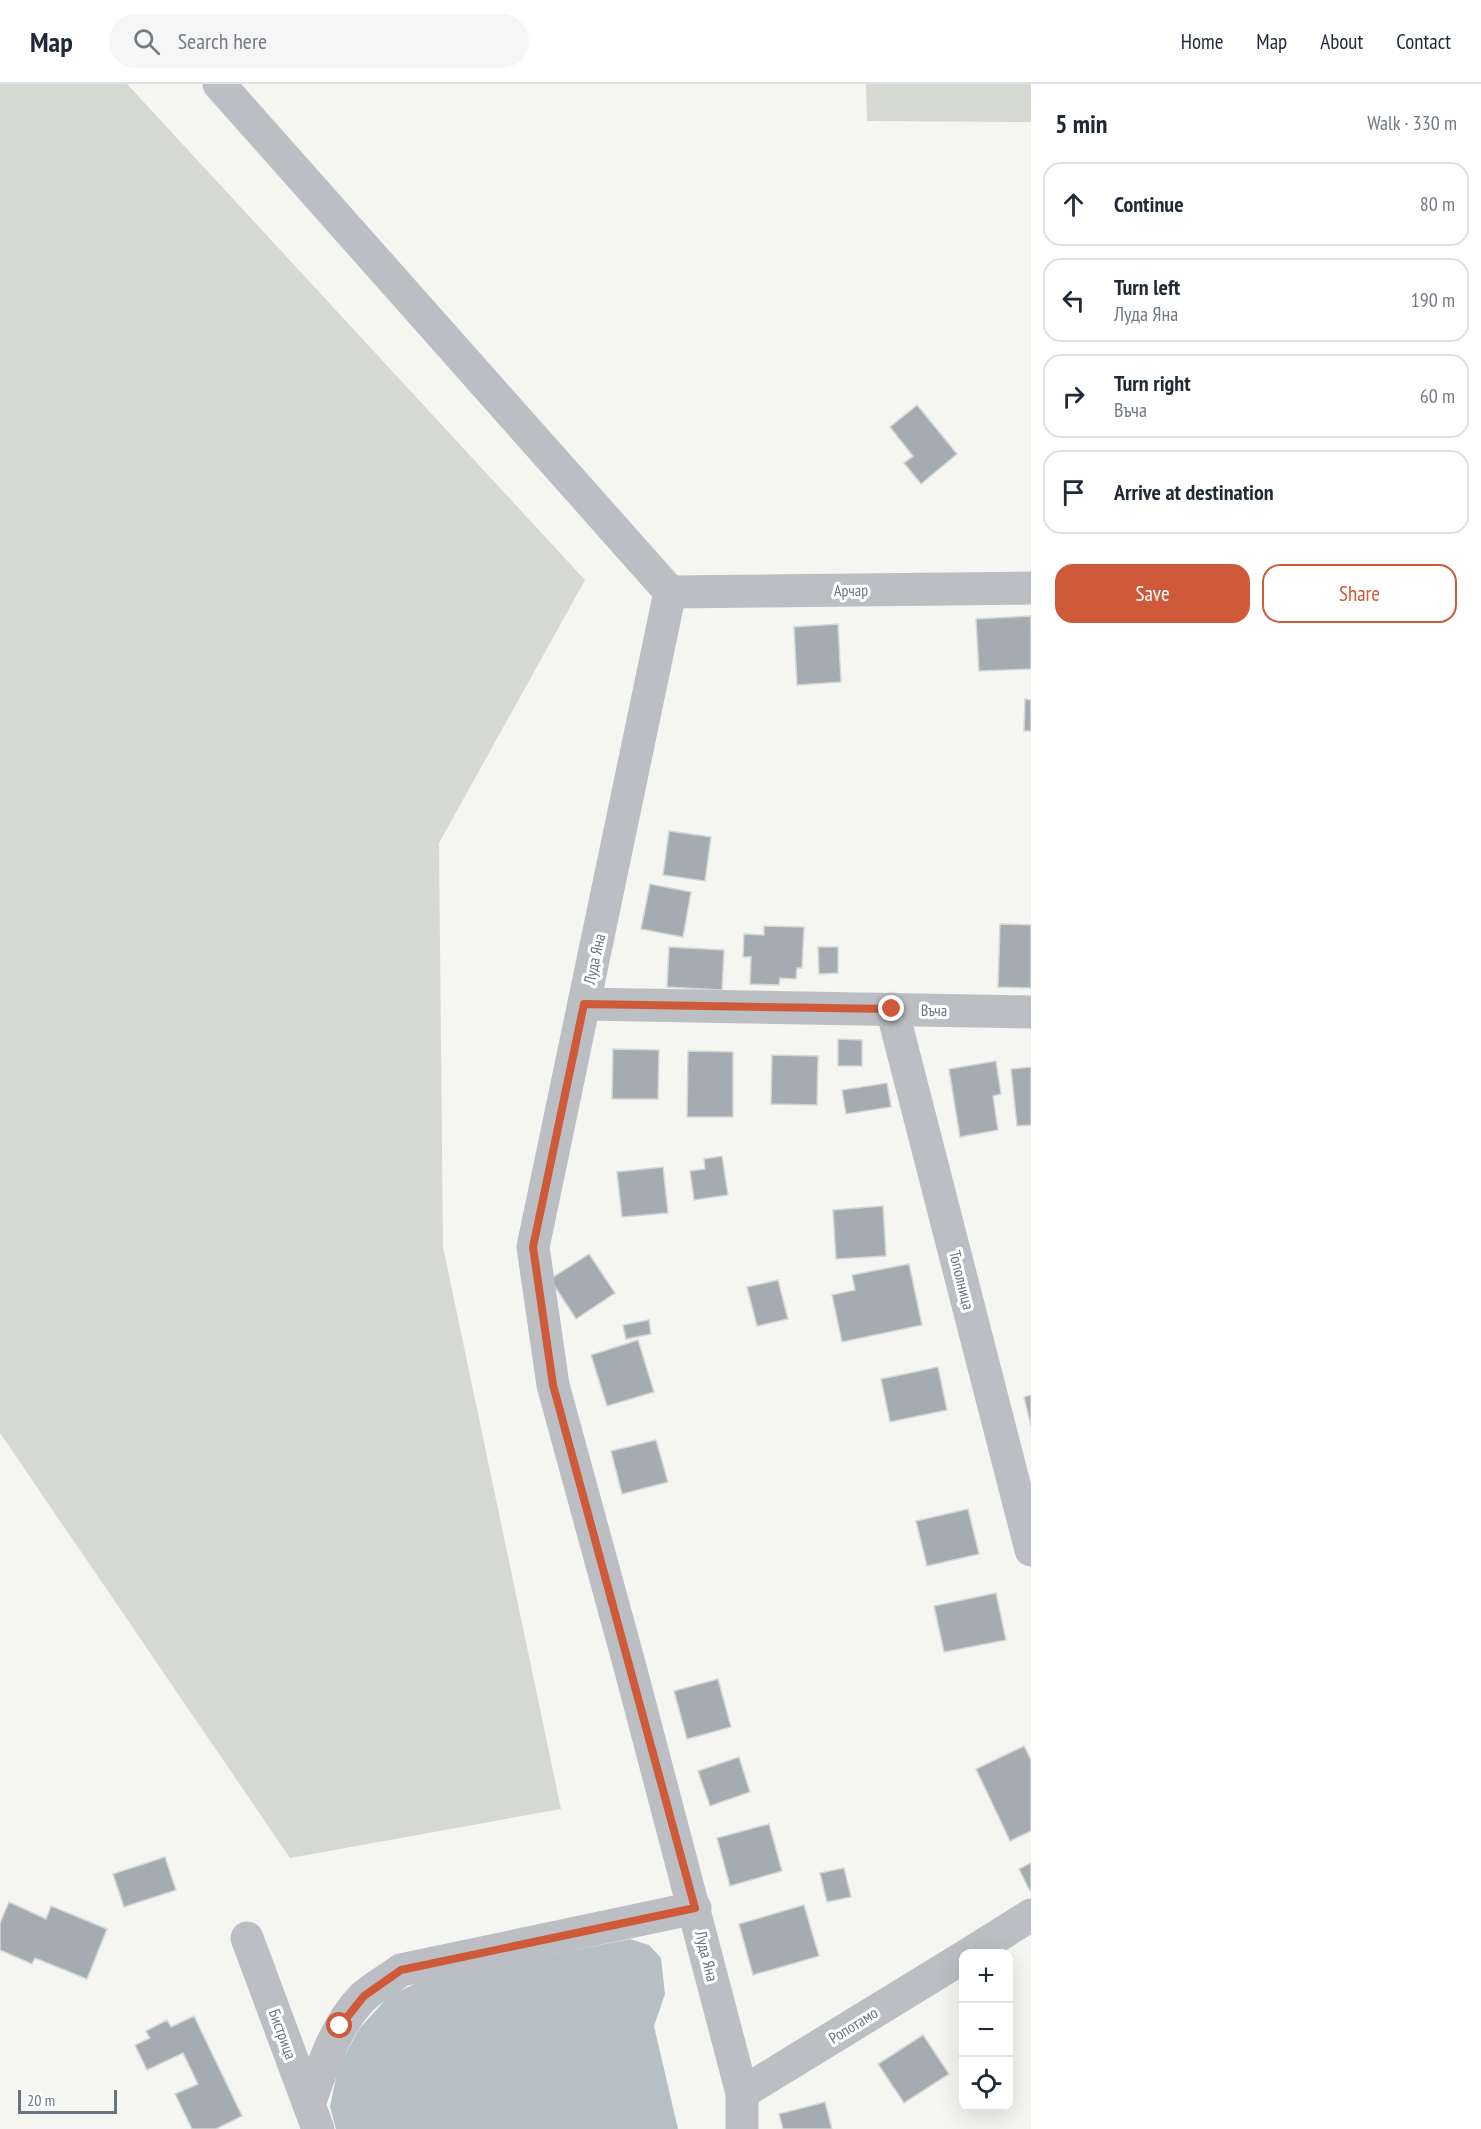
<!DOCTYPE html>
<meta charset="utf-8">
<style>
:root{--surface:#fff;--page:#f6f6f7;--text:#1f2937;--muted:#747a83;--line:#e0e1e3;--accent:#ce5a39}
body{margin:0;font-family:"PT Sans Narrow",sans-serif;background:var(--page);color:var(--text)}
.controls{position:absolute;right:18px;bottom:18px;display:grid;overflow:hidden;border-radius:12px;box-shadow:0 6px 24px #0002}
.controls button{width:54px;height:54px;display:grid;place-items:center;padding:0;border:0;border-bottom:2px solid var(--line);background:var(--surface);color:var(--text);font:30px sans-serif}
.scale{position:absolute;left:18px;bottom:15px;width:99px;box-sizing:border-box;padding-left:6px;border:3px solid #687580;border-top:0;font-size:16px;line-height:21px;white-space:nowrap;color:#687580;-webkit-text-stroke:4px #fff;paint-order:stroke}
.stop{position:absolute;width:18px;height:18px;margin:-14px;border:4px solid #ce5a39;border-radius:50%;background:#fff}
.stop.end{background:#ce5a39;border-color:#fff;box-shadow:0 2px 6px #0008}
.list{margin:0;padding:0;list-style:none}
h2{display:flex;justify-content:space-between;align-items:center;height:78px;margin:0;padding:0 24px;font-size:26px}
h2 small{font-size:20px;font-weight:400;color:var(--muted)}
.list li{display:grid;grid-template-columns:39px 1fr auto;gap:18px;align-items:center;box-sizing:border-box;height:84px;margin:0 12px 12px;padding:0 12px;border:2px solid var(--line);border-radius:18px}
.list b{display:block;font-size:22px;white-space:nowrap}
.list p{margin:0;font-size:20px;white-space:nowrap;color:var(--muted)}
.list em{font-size:20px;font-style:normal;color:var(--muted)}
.actions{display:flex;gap:12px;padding:18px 24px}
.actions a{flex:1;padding:14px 0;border:2px solid var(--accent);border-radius:18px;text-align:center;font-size:21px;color:var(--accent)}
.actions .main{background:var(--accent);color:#fff}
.icon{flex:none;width:33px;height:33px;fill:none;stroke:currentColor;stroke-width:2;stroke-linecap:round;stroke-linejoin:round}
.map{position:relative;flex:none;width:1031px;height:2045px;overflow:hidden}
header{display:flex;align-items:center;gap:36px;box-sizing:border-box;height:84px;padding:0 30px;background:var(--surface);border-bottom:2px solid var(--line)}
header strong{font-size:28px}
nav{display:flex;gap:33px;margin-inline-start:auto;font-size:21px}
.search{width:420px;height:54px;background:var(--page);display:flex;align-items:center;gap:15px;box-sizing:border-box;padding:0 21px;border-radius:33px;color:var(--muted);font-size:22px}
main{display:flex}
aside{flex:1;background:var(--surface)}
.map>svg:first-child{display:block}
.green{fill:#d5d9d2}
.water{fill:#b6c0c4}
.building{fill:#a5acb1;stroke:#d6d6d5;stroke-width:1.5}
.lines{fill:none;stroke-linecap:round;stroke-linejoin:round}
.minor{stroke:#bbbec2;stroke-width:33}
.route{stroke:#ce5a39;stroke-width:8}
.labels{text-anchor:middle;stroke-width:6;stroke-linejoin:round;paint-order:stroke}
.street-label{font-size:16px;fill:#687580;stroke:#fff}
</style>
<header>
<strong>Map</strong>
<div class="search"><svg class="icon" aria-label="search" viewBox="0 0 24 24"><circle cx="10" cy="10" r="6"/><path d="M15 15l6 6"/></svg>Search here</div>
<nav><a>Home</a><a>Map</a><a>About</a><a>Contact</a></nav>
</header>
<main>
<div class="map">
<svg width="1031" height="2045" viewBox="0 0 1031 2045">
<rect width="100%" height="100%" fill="#f5f5f2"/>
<g class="green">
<polygon points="0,0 127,0 585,496 439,759 443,1163 561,1725 290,1774 0,1349"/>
<polygon points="866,0 1031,0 1031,38 867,37"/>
</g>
<polygon class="water" points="630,1855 649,1861 661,1874 665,1910 654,1942 678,2045 336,2045 330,2023 338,1984 359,1945 389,1912 421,1897"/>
<g class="building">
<polygon points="917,321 957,370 921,400 904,379 913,372 890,343"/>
<polygon points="1031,532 1031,585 979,587 976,535"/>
<polygon points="838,540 841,598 797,601 794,543"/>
<polygon points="1025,615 1031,616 1031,647 1024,647"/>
<polygon points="669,747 711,753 705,797 663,791"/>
<polygon points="650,800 691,808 683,853 641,845"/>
<polygon points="1000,840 1031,841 1031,904 998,903"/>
<polygon points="764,842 804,843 802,884 797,884 796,895 780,894 779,901 750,900 751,873 743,873 744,850 764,851"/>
<polygon points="669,863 724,866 722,906 667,903"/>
<polygon points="818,863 838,863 838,889 819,890"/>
<polygon points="838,955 862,956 862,982 838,982"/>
<polygon points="613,965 659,966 658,1015 612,1015"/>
<polygon points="688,967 733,968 733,1033 687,1033"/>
<polygon points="772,971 818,972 817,1021 771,1020"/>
<polygon points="996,977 1001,1010 993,1012 998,1046 960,1053 949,985"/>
<polygon points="1031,983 1031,1041 1017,1042 1011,985"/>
<polygon points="887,999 891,1023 846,1030 842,1006"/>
<polygon points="722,1072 728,1111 694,1116 690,1087 705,1085 704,1075"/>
<polygon points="663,1083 668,1129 622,1133 617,1088"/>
<polygon points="883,1122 886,1172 836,1175 833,1126"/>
<polygon points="589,1170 615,1209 576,1235 550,1195"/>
<polygon points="909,1180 922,1241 842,1258 832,1211 855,1206 852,1191"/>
<polygon points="778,1196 788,1235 757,1242 747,1203"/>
<polygon points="649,1236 651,1250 626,1255 623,1241"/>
<polygon points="638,1256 654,1308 607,1322 591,1271"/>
<polygon points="938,1283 947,1326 890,1338 881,1295"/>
<polygon points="1031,1311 1031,1342 1024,1313"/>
<polygon points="656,1356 668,1398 622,1410 611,1367"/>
<polygon points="968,1425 979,1470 927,1482 916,1437"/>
<polygon points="996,1509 1006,1556 944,1568 934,1522"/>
<polygon points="718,1595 731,1643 687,1655 674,1607"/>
<polygon points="1024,1662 1031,1676 1031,1747 1010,1757 976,1685"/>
<polygon points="739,1673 750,1708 710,1722 698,1687"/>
<polygon points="769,1740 782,1787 730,1802 717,1754"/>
<polygon points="165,1773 176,1806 124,1823 113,1790"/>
<polygon points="1031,1779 1031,1806 1030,1807 1019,1785"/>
<polygon points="844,1784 851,1813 827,1818 820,1789"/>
<polygon points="9,1818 46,1835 51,1822 107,1845 87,1895 35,1874 32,1880 0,1866 0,1839"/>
<polygon points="804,1821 819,1872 753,1891 739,1840"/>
<polygon points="194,1932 242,2032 216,2045 192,2045 175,2010 198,2000 183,1969 147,1986 135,1961 150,1954 146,1947 167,1936 171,1943"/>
<polygon points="923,1951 949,1990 904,2019 878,1980"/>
<polygon points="825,2018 832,2045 783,2045 779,2030"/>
</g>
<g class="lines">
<g class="minor">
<polyline points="219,0 670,508"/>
<polyline points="670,508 533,1163 553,1301 630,1583 742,2009 742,2045"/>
<polyline points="670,508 1031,504"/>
<polyline points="584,920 1031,928"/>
<polyline points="892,925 1031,1466"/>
<polyline points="247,1854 318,2045"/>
<polyline points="969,1870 1031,1831"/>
<polyline points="742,2009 964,1873"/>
<path d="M309 2020C323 1982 334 1943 363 1913 374 1903 389 1895 401 1886L695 1824"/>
</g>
</g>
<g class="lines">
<polyline class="route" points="340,1942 364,1912 401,1886 695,1824 553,1301 533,1163 584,920 892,925"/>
</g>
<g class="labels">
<g class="street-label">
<text transform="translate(851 506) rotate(-1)" y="6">Арчар</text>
<text transform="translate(594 875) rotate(-78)" y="6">Луда Яна</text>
<text transform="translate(934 926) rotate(1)" y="6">Въча</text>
<text transform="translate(962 1196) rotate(76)" y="6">Тополница</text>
<text transform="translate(707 1872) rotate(76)" y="6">Луда Яна</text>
<text transform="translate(853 1941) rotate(-32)" y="6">Ропотамо</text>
<text transform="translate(283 1950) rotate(70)" y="6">Бистрица</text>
</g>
</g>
</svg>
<div class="controls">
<button>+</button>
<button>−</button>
<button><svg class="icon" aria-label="locate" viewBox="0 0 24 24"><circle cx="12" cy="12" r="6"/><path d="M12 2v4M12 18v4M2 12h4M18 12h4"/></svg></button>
</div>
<div class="scale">20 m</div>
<div class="stop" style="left:340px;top:1942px"></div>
<div class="stop end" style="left:892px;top:925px"></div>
</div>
<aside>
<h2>5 min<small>Walk · 330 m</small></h2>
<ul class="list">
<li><svg class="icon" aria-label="ahead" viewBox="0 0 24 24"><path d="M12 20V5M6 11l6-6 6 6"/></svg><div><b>Continue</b></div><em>80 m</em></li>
<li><svg class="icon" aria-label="left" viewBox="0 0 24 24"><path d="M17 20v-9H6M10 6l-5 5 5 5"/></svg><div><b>Turn left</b><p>Луда Яна</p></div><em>190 m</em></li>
<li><svg class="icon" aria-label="right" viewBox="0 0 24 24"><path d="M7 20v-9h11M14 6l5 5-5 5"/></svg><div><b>Turn right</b><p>Въча</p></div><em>60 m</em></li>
<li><svg class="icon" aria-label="arrive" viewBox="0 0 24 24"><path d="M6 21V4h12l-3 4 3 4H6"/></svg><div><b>Arrive at destination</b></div></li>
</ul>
<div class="actions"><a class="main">Save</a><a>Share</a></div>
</aside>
</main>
